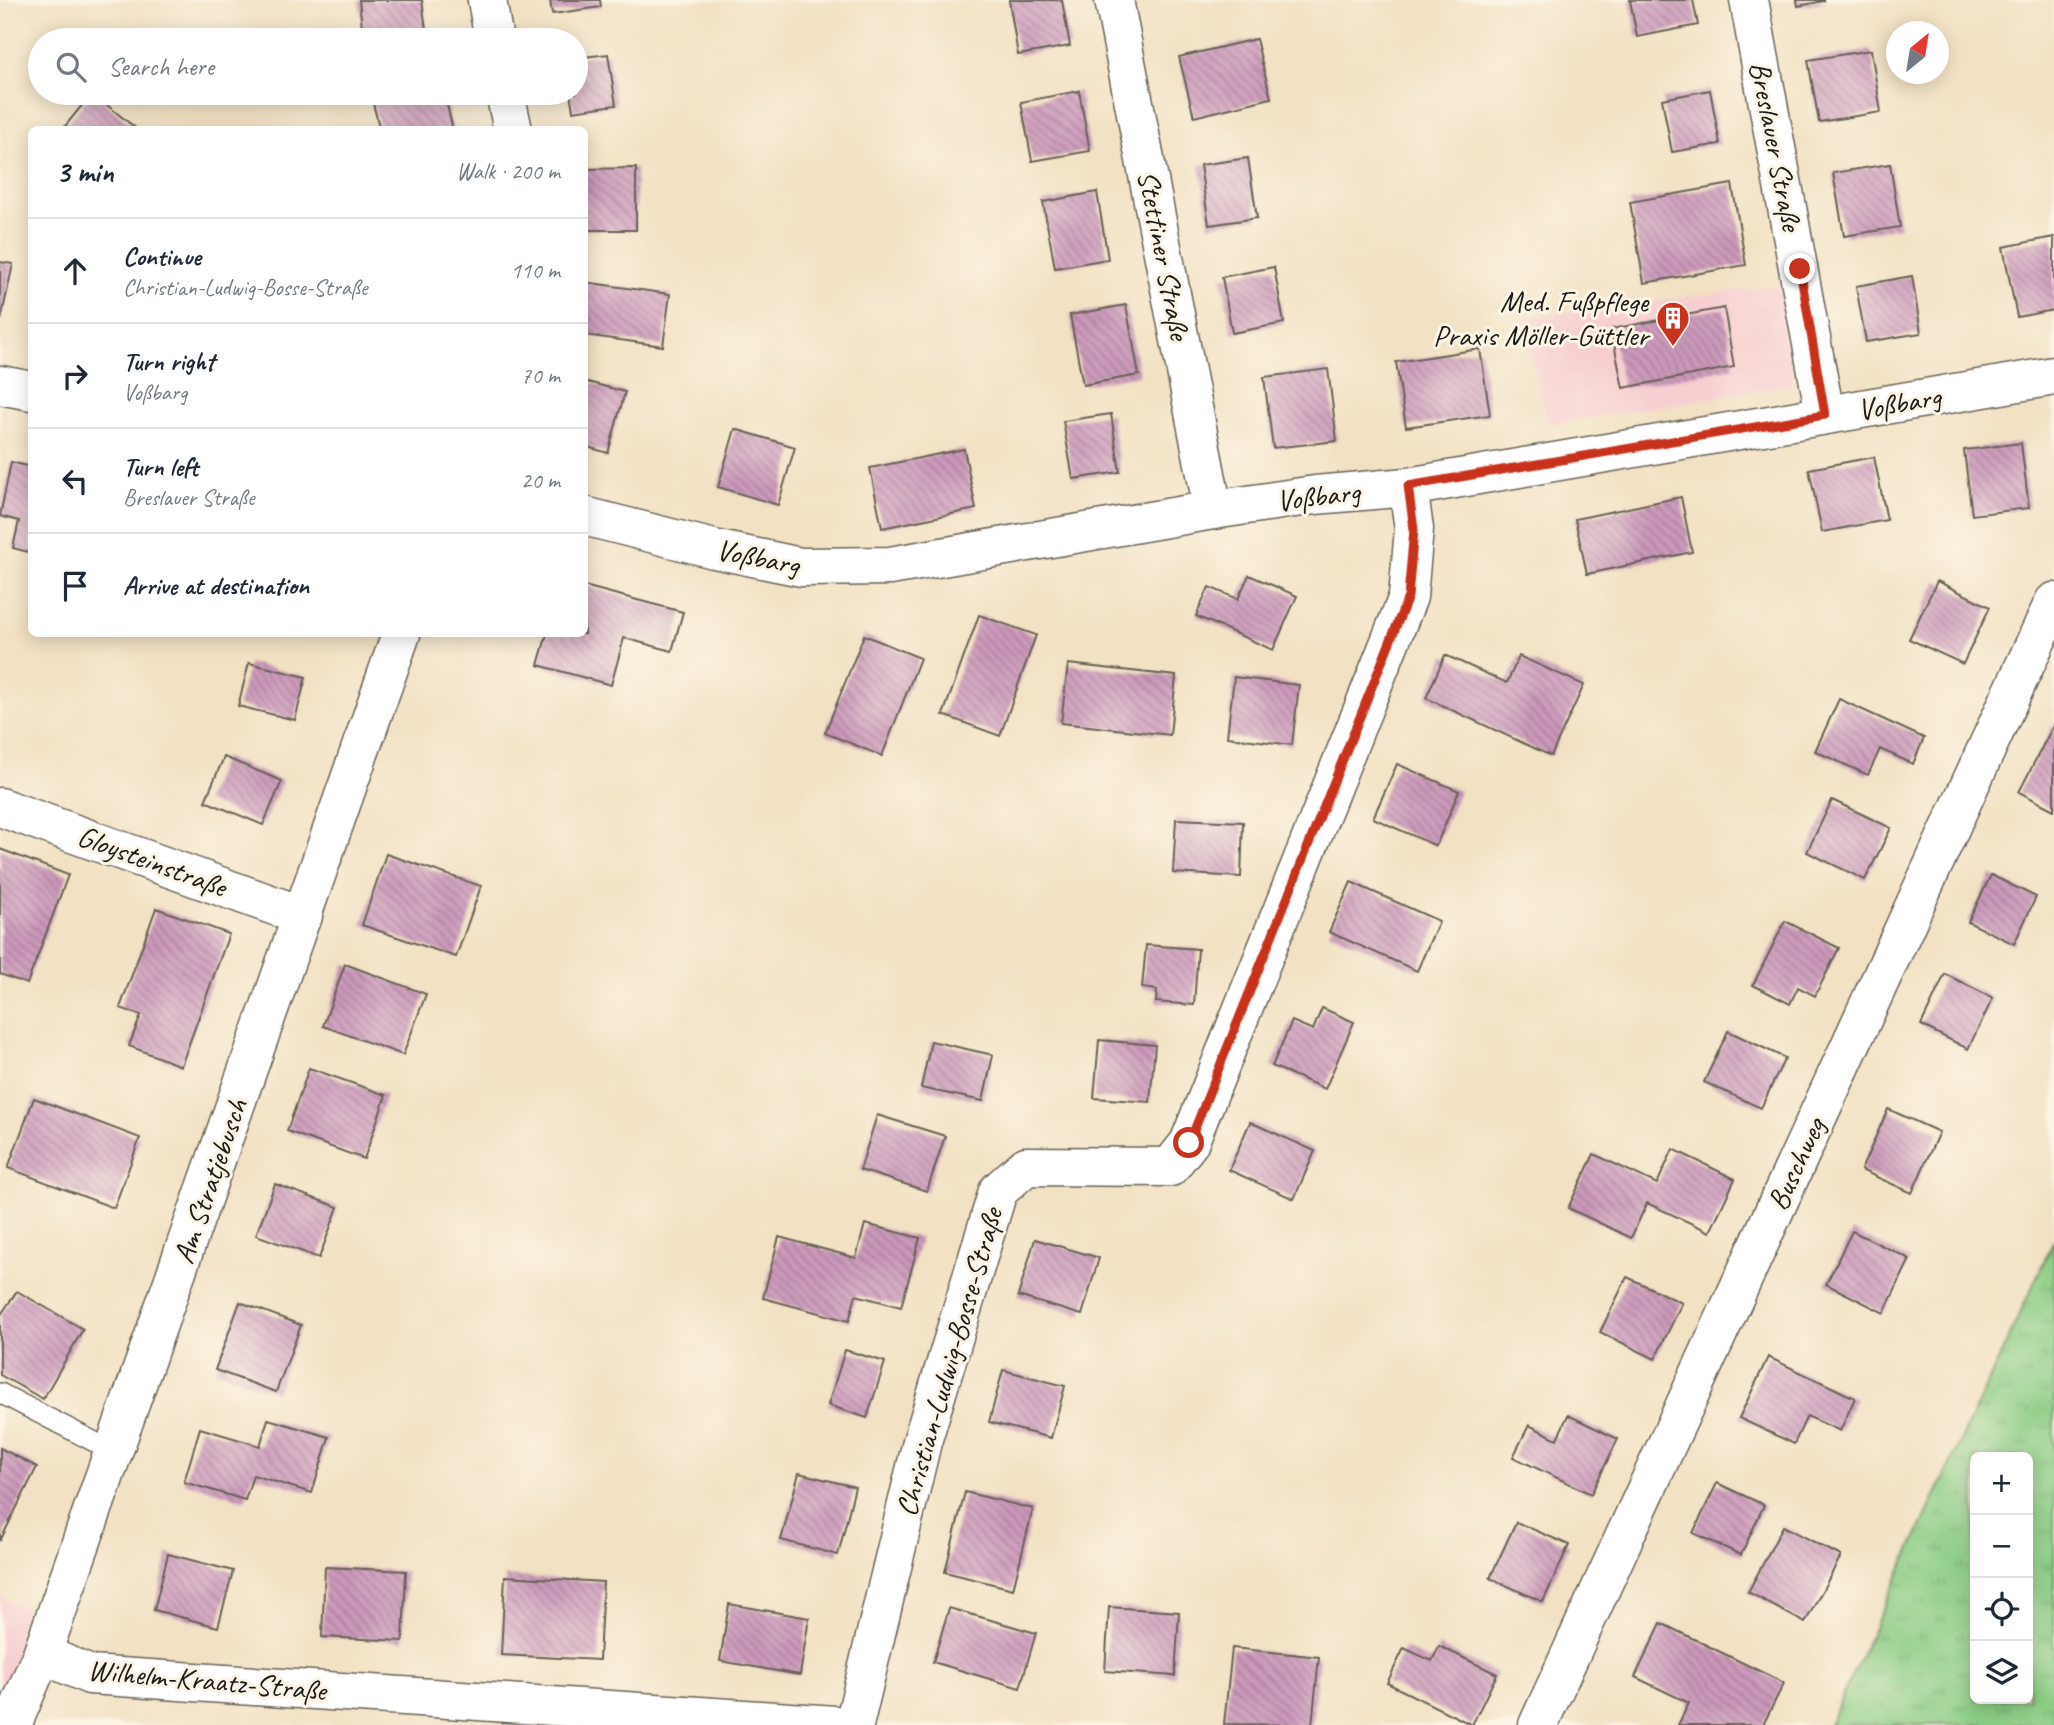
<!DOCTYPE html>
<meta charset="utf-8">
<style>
:root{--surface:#fff;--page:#f6f6f7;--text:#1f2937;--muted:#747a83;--line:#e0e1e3}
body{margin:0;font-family:Caveat,sans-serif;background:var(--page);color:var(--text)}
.controls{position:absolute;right:21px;bottom:21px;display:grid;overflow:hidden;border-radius:10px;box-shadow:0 4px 18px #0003}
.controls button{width:63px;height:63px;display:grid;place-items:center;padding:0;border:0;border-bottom:2px solid var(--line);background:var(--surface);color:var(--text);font:35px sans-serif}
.compass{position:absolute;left:1886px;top:21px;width:63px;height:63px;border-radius:50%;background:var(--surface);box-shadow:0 4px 18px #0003;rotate:30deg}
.stop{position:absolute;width:21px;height:21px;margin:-16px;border:5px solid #c8321e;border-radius:50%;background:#fff}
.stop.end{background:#c8321e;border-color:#fff;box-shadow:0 2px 7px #0008}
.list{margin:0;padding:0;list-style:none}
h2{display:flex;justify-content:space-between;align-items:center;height:91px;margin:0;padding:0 28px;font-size:30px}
h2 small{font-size:23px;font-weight:400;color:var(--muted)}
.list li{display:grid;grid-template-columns:46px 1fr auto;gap:21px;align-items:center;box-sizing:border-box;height:105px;padding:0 28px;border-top:2px solid var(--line)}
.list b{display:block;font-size:26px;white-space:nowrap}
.list p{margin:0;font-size:23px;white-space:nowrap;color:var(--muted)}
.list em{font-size:23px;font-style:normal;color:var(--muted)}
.icon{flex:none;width:38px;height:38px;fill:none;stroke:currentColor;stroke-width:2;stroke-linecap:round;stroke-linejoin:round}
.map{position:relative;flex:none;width:2054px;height:1725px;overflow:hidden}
.search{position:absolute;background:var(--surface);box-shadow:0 4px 18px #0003;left:28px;top:28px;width:560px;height:77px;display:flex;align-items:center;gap:18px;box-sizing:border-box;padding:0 24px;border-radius:38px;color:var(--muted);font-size:26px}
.panel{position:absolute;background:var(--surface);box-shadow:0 4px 18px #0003;left:28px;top:126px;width:560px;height:511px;border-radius:10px}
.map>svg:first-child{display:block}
.built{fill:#f7cfd1}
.grass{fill:url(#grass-tufts);stroke:#547450;stroke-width:2;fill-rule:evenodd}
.building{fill:url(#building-back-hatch)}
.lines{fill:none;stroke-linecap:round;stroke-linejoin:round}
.lane-casing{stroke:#676156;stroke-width:22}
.street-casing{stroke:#676156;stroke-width:41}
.lane{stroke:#fff;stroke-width:19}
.street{stroke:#fff;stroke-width:38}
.route{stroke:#c8321e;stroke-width:9}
.labels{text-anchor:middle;stroke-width:6;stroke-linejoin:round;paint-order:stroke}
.street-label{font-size:30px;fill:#1c1c1c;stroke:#fcf5e5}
.poi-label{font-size:30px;fill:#1c1c1c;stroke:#fcf5e5;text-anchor:end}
</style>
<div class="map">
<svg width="2054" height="1725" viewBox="0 0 2054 1725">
<defs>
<pattern id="grass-tufts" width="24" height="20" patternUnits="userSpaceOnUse" patternTransform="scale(1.75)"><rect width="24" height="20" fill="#8ccd85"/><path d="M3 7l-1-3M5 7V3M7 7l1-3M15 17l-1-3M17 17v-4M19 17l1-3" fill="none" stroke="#78af72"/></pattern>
<pattern id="building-back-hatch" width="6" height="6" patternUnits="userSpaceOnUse" patternTransform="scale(1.75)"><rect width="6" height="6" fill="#c9b"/><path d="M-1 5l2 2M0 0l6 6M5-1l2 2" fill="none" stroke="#a57c97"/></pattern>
</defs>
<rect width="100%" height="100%" fill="#fcf5e5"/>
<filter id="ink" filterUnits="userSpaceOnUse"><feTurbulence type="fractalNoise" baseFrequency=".0143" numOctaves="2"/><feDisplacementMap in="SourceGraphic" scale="14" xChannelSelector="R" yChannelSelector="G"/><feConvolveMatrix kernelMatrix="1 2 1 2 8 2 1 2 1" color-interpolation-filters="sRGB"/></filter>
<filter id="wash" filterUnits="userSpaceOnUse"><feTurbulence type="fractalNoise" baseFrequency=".00686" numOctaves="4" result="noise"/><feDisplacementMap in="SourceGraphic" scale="28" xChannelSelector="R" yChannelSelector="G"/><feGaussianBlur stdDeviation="1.57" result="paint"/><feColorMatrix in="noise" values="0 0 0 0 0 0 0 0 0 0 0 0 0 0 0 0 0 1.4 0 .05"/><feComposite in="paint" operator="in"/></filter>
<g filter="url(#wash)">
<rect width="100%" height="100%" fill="#f2e1c3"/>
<g class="built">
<polygon points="1780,285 1793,384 1548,425 1522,318"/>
<polygon points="0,1595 39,1616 0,1702"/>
</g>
<path class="grass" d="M2054 1240V1725H1829ZM1975 1457H2028V1699H1975Z"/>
<g id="blocks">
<g class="building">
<polygon points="359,0 422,0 426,29 363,36"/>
<polygon points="550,0 600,0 601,7 552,14"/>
<polygon points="1009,0 1062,0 1070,46 1018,55"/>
<polygon points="1630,0 1693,0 1698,25 1637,37"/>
<polygon points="1797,0 1824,0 1824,1 1798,6"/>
<polygon points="1256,39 1271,98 1194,117 1179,57"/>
<polygon points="1871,50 1881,112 1819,122 1808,60"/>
<polygon points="608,54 616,105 573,111 570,93 576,93 576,58"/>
<polygon points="1710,90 1720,144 1672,152 1662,99"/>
<polygon points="1079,91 1090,151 1032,161 1021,102"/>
<polygon points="92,93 138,130 62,130"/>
<polygon points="381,93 444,93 453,130 380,130 371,96"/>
<polygon points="1248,158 1257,218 1209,225 1200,165"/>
<polygon points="1890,164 1900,227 1844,236 1833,173"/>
<polygon points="636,168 636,230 584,230 584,169"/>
<polygon points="1732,184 1746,265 1644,283 1630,202"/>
<polygon points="1097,192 1108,259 1055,268 1043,202"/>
<polygon points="2054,237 2054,310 2017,317 2003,247"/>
<polygon points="0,262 13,264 1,320 0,320"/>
<polygon points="1274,267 1284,323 1232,333 1222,277"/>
<polygon points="1912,276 1921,333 1866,342 1856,286"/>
<polygon points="584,282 670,294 663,346 584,335"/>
<polygon points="1126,305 1139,375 1083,385 1070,315"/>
<polygon points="1724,308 1734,367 1623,388 1611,329"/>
<polygon points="1480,349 1490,415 1406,427 1396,362"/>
<polygon points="1328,369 1337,441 1273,448 1264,377"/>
<polygon points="584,381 625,392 608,453 584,446"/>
<polygon points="1111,414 1120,472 1073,479 1063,421"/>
<polygon points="735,429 795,447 778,505 718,487"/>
<polygon points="2021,443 2029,508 1972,515 1964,450"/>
<polygon points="964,449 976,509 882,528 870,468"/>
<polygon points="1874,457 1887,520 1822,532 1809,469"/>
<polygon points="11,462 32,467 32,553 13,548 19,521 0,516"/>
<polygon points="1681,497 1692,552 1587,574 1575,519"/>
<polygon points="1249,575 1297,596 1273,650 1196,616 1209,587 1238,599"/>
<polygon points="1937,581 1990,607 1963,664 1909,639"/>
<polygon points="584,586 683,612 672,651 624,638 611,685 538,665 547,634 584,634"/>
<polygon points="979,615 1036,635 1000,736 943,715"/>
<polygon points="864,635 920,658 882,756 825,733"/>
<polygon points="1445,655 1507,683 1519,656 1584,685 1551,756 1426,698"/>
<polygon points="249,663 306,677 295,720 238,706"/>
<polygon points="1068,664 1176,676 1170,735 1061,723"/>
<polygon points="1234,677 1299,685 1292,745 1227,737"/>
<polygon points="1839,699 1924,738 1913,764 1880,749 1868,775 1815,751"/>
<polygon points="2054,724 2054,810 2019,792"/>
<polygon points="224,757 282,781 263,825 205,801"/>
<polygon points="1397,764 1459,791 1436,846 1373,818"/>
<polygon points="1832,800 1891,828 1865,880 1807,852"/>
<polygon points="1176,819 1243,822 1241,877 1173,873"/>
<polygon points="0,849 68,875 27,984 0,974"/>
<polygon points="386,854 481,886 456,957 362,925"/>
<polygon points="1991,875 2036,897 2014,944 1968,922"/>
<polygon points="1351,882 1439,921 1417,971 1329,932"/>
<polygon points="156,908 229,934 181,1066 129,1046 141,1015 120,1008"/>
<polygon points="1785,921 1839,948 1815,996 1798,987 1790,1004 1753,985"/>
<polygon points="1146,945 1198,949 1194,1005 1156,1002 1157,990 1142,988"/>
<polygon points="345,964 426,994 403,1055 323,1026"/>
<polygon points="1945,974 1993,998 1968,1049 1921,1025"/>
<polygon points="1322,1008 1354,1022 1325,1089 1272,1066 1292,1021 1313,1030"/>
<polygon points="1728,1031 1785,1058 1761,1108 1704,1082"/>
<polygon points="1099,1040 1155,1045 1150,1102 1094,1098"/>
<polygon points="931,1041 993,1055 983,1101 921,1088"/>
<polygon points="309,1068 386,1095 364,1159 287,1131"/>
<polygon points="34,1098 140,1138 114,1208 8,1168"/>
<polygon points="1888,1109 1939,1132 1912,1193 1861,1170"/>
<polygon points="877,1115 945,1136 927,1191 860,1170"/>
<polygon points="1250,1122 1315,1151 1294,1199 1229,1170"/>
<polygon points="1673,1149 1735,1179 1710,1232 1647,1203 1631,1238 1568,1208 1594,1154 1657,1184"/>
<polygon points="275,1184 338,1207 319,1258 256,1235"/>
<polygon points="865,1224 920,1238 901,1307 856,1295 849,1321 763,1298 779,1237 856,1258"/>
<polygon points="1852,1231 1910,1259 1884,1313 1826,1284"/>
<polygon points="1035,1239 1099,1258 1082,1315 1018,1296"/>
<polygon points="1627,1277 1682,1303 1655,1359 1600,1332"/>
<polygon points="17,1291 83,1329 43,1399 0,1375 0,1316"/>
<polygon points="240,1302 301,1325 276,1392 215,1370"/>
<polygon points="845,1350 885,1362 867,1418 828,1405"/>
<polygon points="1768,1357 1855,1398 1840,1431 1807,1416 1794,1444 1739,1418"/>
<polygon points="1003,1370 1065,1386 1051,1438 989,1422"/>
<polygon points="1568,1415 1618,1439 1591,1494 1513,1457 1529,1425 1557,1439"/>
<polygon points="268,1419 329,1437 312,1493 253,1475 245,1500 184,1482 200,1428 260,1446"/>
<polygon points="0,1448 37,1467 0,1541"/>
<polygon points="799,1473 855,1487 838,1555 781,1540"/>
<polygon points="1717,1483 1764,1505 1741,1555 1693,1533"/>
<polygon points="965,1492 1033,1509 1013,1589 945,1572"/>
<polygon points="1516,1522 1569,1545 1543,1602 1490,1578"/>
<polygon points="1783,1526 1841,1556 1805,1623 1748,1592"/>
<polygon points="168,1554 233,1571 218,1627 154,1610"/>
<polygon points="325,1567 406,1571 403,1641 322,1637"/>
<polygon points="505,1576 603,1582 599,1660 501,1655"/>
<polygon points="729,1604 809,1618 800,1675 720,1661"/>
<polygon points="1109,1607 1179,1612 1175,1676 1105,1671"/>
<polygon points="949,1608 1036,1633 1020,1688 933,1662"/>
<polygon points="1661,1623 1784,1683 1763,1725 1678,1725 1689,1703 1635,1677"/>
<polygon points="1439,1646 1497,1674 1472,1725 1387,1683 1404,1648 1432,1661"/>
<polygon points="1232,1648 1319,1657 1312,1725 1224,1724"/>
</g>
</g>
</g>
<g filter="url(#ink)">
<use href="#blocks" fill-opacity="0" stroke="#676156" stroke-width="2"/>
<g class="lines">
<defs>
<polyline id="lane" points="0,1393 114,1452"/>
<g id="street">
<polyline points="487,0 494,40"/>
<polyline points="1114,0 1213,510"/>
<polyline points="1749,0 1825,415"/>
<polyline points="505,93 513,130"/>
<polyline points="0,385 32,391"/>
<polyline points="584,516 714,549 801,567 890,566 1213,510 1315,495 1408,487 2054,376"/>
<polyline points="0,807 303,916"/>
<polyline points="42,1654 90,1675 836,1725"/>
<polyline points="12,1725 42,1654 401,634"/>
<polyline points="854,1725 922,1442 998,1191 1026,1166 1170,1167 1189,1143 1408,597 1414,529 1408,487"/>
<polyline points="1538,1725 2054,602"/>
</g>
</defs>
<use href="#lane" class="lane-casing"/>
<use href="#street" class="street-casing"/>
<use href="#lane" class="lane"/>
<use href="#street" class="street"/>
</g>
</g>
<g class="lines" filter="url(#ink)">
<polyline class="route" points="1189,1143 1408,597 1414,529 1408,486 1825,415 1800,269"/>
</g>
<defs>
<symbol id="building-pin" viewBox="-11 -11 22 30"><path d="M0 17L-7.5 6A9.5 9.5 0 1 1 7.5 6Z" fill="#c8321e" stroke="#fcf5e5"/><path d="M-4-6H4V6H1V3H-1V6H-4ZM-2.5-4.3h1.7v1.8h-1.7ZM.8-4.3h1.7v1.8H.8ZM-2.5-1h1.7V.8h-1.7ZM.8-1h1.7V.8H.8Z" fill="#fff"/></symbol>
</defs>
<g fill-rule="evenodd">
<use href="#building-pin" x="1654" y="299" width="38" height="52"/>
</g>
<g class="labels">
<g class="street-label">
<text transform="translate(1776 146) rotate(79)" y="10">Breslauer Straße</text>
<text transform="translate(1164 255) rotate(79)" y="10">Stettiner Straße</text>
<text transform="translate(1899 403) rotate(-10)" y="10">Voßbarg</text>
<text transform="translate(1318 496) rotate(-7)" y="10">Voßbarg</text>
<text transform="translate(758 557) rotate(11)" y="10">Voßbarg</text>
<text transform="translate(152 861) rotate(20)" y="10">Gloysteinstraße</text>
<text transform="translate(1796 1164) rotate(-65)" y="10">Buschweg</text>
<text transform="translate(210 1181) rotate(-71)" y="10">Am Stratjebusch</text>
<text transform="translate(949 1362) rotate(-74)" y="10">Christian-Ludwig-Bosse-Straße</text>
<text transform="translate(207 1680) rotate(5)" y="10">Wilhelm-Kraatz-Straße</text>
</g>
<g class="poi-label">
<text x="1648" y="311">Med. Fußpflege<tspan x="1648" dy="34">Praxis Möller-Güttler</tspan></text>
</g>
</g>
</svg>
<div class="controls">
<button>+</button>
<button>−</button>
<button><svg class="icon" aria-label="locate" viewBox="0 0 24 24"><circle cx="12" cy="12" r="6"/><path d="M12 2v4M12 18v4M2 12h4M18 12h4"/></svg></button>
<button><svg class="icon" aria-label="layers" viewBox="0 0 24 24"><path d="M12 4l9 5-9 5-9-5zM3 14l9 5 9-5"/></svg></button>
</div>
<svg class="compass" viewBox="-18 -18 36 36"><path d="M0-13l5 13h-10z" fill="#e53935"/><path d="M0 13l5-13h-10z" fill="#747a83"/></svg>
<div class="stop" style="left:1189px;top:1143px"></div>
<div class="stop end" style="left:1800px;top:269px"></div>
<div class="search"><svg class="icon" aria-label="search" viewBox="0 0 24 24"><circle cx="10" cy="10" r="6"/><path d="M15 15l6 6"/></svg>Search here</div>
<section class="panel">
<h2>3 min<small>Walk · 200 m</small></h2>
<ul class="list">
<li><svg class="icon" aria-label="ahead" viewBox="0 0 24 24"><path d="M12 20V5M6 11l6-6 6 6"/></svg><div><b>Continue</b><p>Christian-Ludwig-Bosse-Straße</p></div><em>110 m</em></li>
<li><svg class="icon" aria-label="right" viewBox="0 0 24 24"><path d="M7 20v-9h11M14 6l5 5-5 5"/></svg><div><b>Turn right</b><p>Voßbarg</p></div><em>70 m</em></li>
<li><svg class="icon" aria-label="left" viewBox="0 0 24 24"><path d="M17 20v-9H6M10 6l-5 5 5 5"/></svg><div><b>Turn left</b><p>Breslauer Straße</p></div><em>20 m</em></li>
<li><svg class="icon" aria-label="arrive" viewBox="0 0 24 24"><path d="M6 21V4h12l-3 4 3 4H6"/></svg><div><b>Arrive at destination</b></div></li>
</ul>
</section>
</div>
